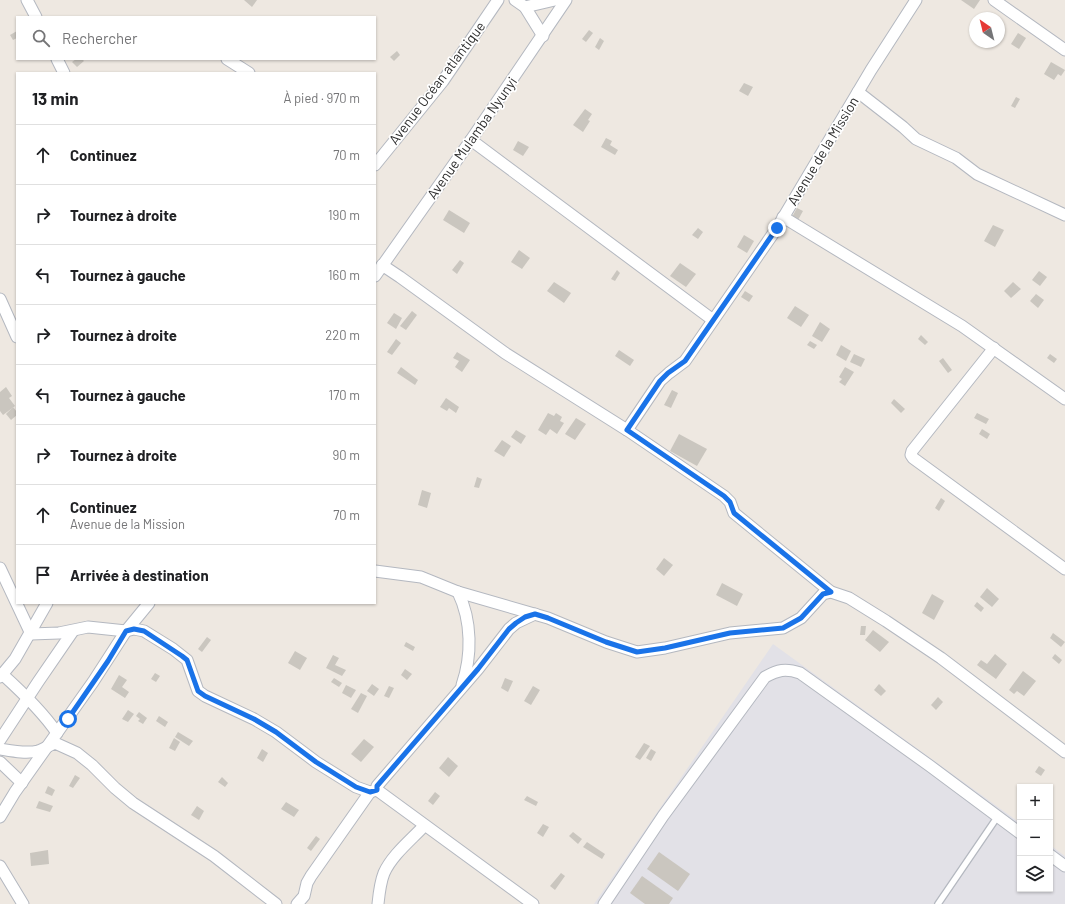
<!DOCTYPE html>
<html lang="fr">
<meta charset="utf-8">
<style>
:root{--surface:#fff;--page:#f6f6f6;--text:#202124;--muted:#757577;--line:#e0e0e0}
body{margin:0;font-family:Barlow,sans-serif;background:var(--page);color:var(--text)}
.controls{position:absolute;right:12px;bottom:12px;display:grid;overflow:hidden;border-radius:0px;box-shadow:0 1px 3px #0004}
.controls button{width:36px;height:36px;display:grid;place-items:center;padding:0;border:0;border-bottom:1px solid var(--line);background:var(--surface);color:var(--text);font:20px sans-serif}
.compass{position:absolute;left:969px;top:12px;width:36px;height:36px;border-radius:50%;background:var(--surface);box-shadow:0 1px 3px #0004;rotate:325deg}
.stop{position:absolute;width:12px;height:12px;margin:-9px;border:3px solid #1a73e8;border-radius:50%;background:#fff}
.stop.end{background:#1a73e8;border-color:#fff;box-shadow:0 1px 4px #0008}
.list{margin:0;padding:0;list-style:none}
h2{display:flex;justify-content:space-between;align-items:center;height:52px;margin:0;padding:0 16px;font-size:17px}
h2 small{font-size:13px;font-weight:400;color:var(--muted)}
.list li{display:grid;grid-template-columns:26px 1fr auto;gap:12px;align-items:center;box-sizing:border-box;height:60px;padding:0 16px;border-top:1px solid var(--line)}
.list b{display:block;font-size:15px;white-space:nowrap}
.list p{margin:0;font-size:13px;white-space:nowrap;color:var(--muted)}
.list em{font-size:13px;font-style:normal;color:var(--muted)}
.icon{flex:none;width:22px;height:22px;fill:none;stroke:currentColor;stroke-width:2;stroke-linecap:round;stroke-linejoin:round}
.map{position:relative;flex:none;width:1065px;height:904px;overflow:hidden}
.search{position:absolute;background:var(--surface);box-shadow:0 1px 3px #0004;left:16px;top:16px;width:360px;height:44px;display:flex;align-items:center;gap:10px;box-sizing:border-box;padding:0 14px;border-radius:0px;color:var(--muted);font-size:15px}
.panel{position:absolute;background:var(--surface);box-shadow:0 1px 3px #0004;left:16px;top:72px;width:360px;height:532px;border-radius:0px}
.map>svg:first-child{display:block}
.industrial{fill:#e2e1e7}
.building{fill:#cac6bf}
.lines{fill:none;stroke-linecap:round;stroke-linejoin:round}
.service-casing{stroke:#b4b8c0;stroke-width:8}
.minor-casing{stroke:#b4b8c0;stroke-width:13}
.service{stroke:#fff;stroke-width:5.5}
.minor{stroke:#fff;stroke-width:11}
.route{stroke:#1a73e8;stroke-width:5}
.labels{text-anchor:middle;stroke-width:3.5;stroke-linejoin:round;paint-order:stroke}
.street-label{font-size:14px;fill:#2e2e2e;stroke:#fff}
</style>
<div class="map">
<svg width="1065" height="904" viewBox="0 0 1065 904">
<rect width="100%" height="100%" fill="#eee8e1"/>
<polygon class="industrial" points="773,644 1020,823 1020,889 1050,889 1050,845 1065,856 1065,904 594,904"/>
<g class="building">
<polygon points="244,0 257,0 252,7"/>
<polygon points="961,0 980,0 974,9"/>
<polygon points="589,30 593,33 586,42 582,39"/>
<polygon points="17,31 17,38 13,40 10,35"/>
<polygon points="1018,33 1026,38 1019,49 1011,44"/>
<polygon points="600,38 604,41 599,50 595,47"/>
<polygon points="397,51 400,55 394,61 390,57"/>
<polygon points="76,59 82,59 84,61 77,67 72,62"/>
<polygon points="1051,62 1065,70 1061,76 1058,74 1054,80 1044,74"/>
<polygon points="744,83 753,87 748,96 739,91"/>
<polygon points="1016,97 1020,99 1015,108 1011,106"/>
<polygon points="585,109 592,114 588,120 590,121 583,132 573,125"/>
<polygon points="606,138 612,141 610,145 618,150 615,155 601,147"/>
<polygon points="518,141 529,147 523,156 513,150"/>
<polygon points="797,208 803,211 798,220 792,217"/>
<polygon points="449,210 470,223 464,233 443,220"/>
<polygon points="993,225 1004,230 995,247 984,241"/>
<polygon points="698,228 703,232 698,239 692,235"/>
<polygon points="744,235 754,241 747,253 737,247"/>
<polygon points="519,250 530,258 522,269 511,262"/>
<polygon points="460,260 464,263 457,274 452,270"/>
<polygon points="680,263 696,274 686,287 670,276"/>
<polygon points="617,270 620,273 615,281 611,279"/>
<polygon points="1039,271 1047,277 1040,286 1032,280"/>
<polygon points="554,282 571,293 564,303 547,291"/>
<polygon points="1013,282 1021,289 1011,298 1004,291"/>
<polygon points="745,291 753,296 749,302 741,297"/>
<polygon points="1036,294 1044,300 1038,308 1030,301"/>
<polygon points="795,306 809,315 801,327 787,318"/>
<polygon points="412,311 417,315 406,330 400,326"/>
<polygon points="394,313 402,318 396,329 387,323"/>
<polygon points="820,322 830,329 822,342 812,336"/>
<polygon points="921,335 928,342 925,345 918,339"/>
<polygon points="396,339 401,343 392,355 387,352"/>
<polygon points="810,341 817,345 814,349 807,345"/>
<polygon points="841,345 851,351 846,361 836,355"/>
<polygon points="619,350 634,360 630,366 615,356"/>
<polygon points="457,352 470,360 462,372 455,367 459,361 453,358"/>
<polygon points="854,354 865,359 861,367 850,362"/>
<polygon points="1050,354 1057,359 1054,363 1047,358"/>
<polygon points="943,358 952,370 948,373 939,361"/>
<polygon points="401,367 418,380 415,385 397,373"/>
<polygon points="845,367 854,372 845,386 839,382 842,379 839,377"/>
<polygon points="6,387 12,396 9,398 15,406 3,415 0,411 0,392"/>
<polygon points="672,390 678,393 671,408 664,405"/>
<polygon points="446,398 459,407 456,413 449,408 447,411 440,407"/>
<polygon points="894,399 905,409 901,413 891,403"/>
<polygon points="13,407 17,412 17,415 11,420 6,414"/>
<polygon points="548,413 554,416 556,413 562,417 560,421 564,423 557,434 550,429 546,435 538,430"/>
<polygon points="977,413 989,419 986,424 974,418"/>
<polygon points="576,418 586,424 575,440 565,434"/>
<polygon points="982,429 990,434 987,439 979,434"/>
<polygon points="516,430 526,436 521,444 511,437"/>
<polygon points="679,434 707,449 697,466 670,451"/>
<polygon points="502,440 511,446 504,457 494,451"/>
<polygon points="477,477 482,479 479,488 474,487"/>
<polygon points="422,490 431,493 427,508 418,505"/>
<polygon points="941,498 945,501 939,511 935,508"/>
<polygon points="664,558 673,565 664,576 656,569"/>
<polygon points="722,583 743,594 737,606 716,595"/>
<polygon points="987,588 999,599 992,607 980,597"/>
<polygon points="932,594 944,601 934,620 922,613"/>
<polygon points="977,602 984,608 981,612 974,606"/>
<polygon points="861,626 866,626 865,635 860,635"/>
<polygon points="873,630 889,642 880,652 865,640"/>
<polygon points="1053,633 1065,642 1061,647 1050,638"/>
<polygon points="207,637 211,640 202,652 198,649"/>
<polygon points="406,642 415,647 413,651 404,646"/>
<polygon points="295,651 307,658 300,670 288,663"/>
<polygon points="995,654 1007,664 996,679 977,665 981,660 987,664"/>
<polygon points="1055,654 1062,660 1059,664 1052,658"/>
<polygon points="333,655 339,658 335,665 346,670 342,676 326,668"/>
<polygon points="405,669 412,674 407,680 401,675"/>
<polygon points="1023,671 1036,681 1024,696 1017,691 1014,694 1009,690"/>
<polygon points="155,673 160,676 156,682 151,679"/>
<polygon points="119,675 127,680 122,687 129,692 125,698 111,689"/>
<polygon points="334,678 342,683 339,687 331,682"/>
<polygon points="505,678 513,681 508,692 501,688"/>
<polygon points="372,684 379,689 374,696 367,691"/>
<polygon points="879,684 886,691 881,696 874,690"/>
<polygon points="346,685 356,690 351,698 342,693"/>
<polygon points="389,686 394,688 389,698 384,696"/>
<polygon points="533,686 540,690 531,705 524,701"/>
<polygon points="361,693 367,696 358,713 351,709"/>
<polygon points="938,697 943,702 936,710 931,705"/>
<polygon points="128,710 134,714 128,722 122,719"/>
<polygon points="139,712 147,718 143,724 138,721 140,719 136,716"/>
<polygon points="159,716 168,722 165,727 156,721"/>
<polygon points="178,732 193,741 189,746 175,737"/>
<polygon points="174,738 180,742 175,751 169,748"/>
<polygon points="364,739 374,747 361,762 351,754"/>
<polygon points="644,743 650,746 640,760 635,757"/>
<polygon points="262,749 268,753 263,762 257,758"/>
<polygon points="651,749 656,752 651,761 646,758"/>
<polygon points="448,757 458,766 449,777 439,768"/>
<polygon points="1039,766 1045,770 1041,776 1035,772"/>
<polygon points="75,775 80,778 73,788 69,786"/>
<polygon points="222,777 228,783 225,787 218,782"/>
<polygon points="48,786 55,790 52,796 45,793"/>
<polygon points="435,792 440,796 433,805 428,801"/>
<polygon points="527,796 538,802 536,806 524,800"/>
<polygon points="39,801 53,806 50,812 36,808"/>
<polygon points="286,802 299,810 294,817 281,809"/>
<polygon points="197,806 204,811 199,820 191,815"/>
<polygon points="543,824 549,827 543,837 537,833"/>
<polygon points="573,832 582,839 578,844 569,836"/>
<polygon points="316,836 320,839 311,851 307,848"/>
<polygon points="587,842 605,854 602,859 583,847"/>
<polygon points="48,850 49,864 31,866 30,853"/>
<polygon points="659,852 690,874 678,891 647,869"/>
<polygon points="561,873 565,876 555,890 550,886"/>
<polygon points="642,876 673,898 669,904 645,904 630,893"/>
</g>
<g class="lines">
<defs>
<polyline id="service" points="938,904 998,816"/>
<g id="minor">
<polyline points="27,0 36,17"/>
<polyline points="515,0 525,7 543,36"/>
<polyline points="994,0 1065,50"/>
<polyline points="525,7 555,0"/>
<polyline points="57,59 64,73"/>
<polyline points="227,59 249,73"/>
<polyline points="858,92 903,127 916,139 956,158 977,174 1065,215"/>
<polyline points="471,140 713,320"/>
<polyline points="375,165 443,81 498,0"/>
<polyline points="783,217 962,326 1065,399"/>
<polyline points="382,265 400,277 505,353 627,430 724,496 730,502 734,513 831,592"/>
<polyline points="375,276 471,140 566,0"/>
<polyline points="0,299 17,337"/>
<polyline points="994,348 912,451 911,455 913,458 1065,569"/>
<polyline points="627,430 660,381 669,373 685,361 777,228 871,70 916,0"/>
<polyline points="0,568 31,634 59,633 88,627 126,631 134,629 144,631 173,649 187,660 198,691 205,696 254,719 276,732 316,762 356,787 370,792 377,790"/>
<polyline points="375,571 421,577 458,592 548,618 606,642 637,652 665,648 730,633 783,628 801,618 823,594 831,592 849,598 886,621 941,658 1065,752"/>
<path d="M458 592C472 621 472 656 462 685"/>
<path d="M2 674C22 692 42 711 57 733"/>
<polyline points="0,677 15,659 47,603"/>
<polyline points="0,740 38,682 73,631"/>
<path d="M0 749C12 751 26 754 38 751 44 749 50 745 55 743L77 753 92 765 115 788 133 803 214 856 276 904"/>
<polyline points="0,762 22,783"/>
<polyline points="377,790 377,786 478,669 509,629 516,623 535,614"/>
<polyline points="377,790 533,904"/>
<polyline points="0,817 15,792 93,682 126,631 149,603"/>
<polyline points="1050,855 1065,866"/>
<polyline points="0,866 23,904"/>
<polyline points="297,904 304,896 307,883 311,876 370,792"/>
<path d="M378 904C379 894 380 883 384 873 392 855 411 840 424 826"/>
<path d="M604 904 663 816 765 677C778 670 785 668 800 673L930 766 1020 833"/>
</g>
</defs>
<use href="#service" class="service-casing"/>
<use href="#minor" class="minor-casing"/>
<use href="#service" class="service"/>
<use href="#minor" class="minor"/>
</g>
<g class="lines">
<polyline class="route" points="68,719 108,661 126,631 134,629 144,631 182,656 187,660 198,691 205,696 254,719 276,732 316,762 356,787 370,792 377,790 377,786 478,669 509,629 516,623 525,617 535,614 548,618 606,642 637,652 665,648 730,633 783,628 801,618 823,594 831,592 734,513 730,502 724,496 627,430 660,381 668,373 685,361 777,228"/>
</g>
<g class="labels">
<g class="street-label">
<text transform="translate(437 83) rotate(-53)" y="5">Avenue Océan atlantique</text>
<text transform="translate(472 138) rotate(-55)" y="5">Avenue Mulamba Nyunyi</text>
<text transform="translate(823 151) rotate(-59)" y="5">Avenue de la Mission</text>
</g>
</g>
</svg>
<div class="controls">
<button>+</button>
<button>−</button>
<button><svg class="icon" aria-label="layers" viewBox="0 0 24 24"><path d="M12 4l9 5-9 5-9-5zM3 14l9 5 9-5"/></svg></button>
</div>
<svg class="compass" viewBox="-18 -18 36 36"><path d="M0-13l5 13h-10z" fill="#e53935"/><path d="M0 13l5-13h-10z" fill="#757577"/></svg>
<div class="stop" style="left:68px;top:719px"></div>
<div class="stop end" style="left:777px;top:228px"></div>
<div class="search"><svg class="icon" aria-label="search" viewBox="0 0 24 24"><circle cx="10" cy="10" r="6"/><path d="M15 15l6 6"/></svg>Rechercher</div>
<section class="panel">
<h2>13 min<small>À pied · 970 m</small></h2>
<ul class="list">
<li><svg class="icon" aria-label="ahead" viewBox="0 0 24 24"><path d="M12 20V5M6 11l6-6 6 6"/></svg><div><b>Continuez</b></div><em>70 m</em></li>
<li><svg class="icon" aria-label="right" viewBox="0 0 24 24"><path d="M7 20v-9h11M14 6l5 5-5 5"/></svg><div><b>Tournez à droite</b></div><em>190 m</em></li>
<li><svg class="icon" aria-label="left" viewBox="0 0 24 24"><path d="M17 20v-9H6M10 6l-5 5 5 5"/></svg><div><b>Tournez à gauche</b></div><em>160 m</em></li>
<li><svg class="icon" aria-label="right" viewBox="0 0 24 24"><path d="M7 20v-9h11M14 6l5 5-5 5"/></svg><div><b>Tournez à droite</b></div><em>220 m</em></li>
<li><svg class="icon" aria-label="left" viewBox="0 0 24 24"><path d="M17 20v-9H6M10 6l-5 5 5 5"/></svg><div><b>Tournez à gauche</b></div><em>170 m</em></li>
<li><svg class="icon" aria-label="right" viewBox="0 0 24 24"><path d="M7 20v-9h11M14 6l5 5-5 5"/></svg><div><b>Tournez à droite</b></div><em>90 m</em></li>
<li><svg class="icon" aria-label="ahead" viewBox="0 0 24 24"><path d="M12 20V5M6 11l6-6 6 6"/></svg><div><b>Continuez</b><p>Avenue de la Mission</p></div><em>70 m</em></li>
<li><svg class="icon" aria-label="arrive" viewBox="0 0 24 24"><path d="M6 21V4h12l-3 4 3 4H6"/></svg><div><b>Arrivée à destination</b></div></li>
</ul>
</section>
</div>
